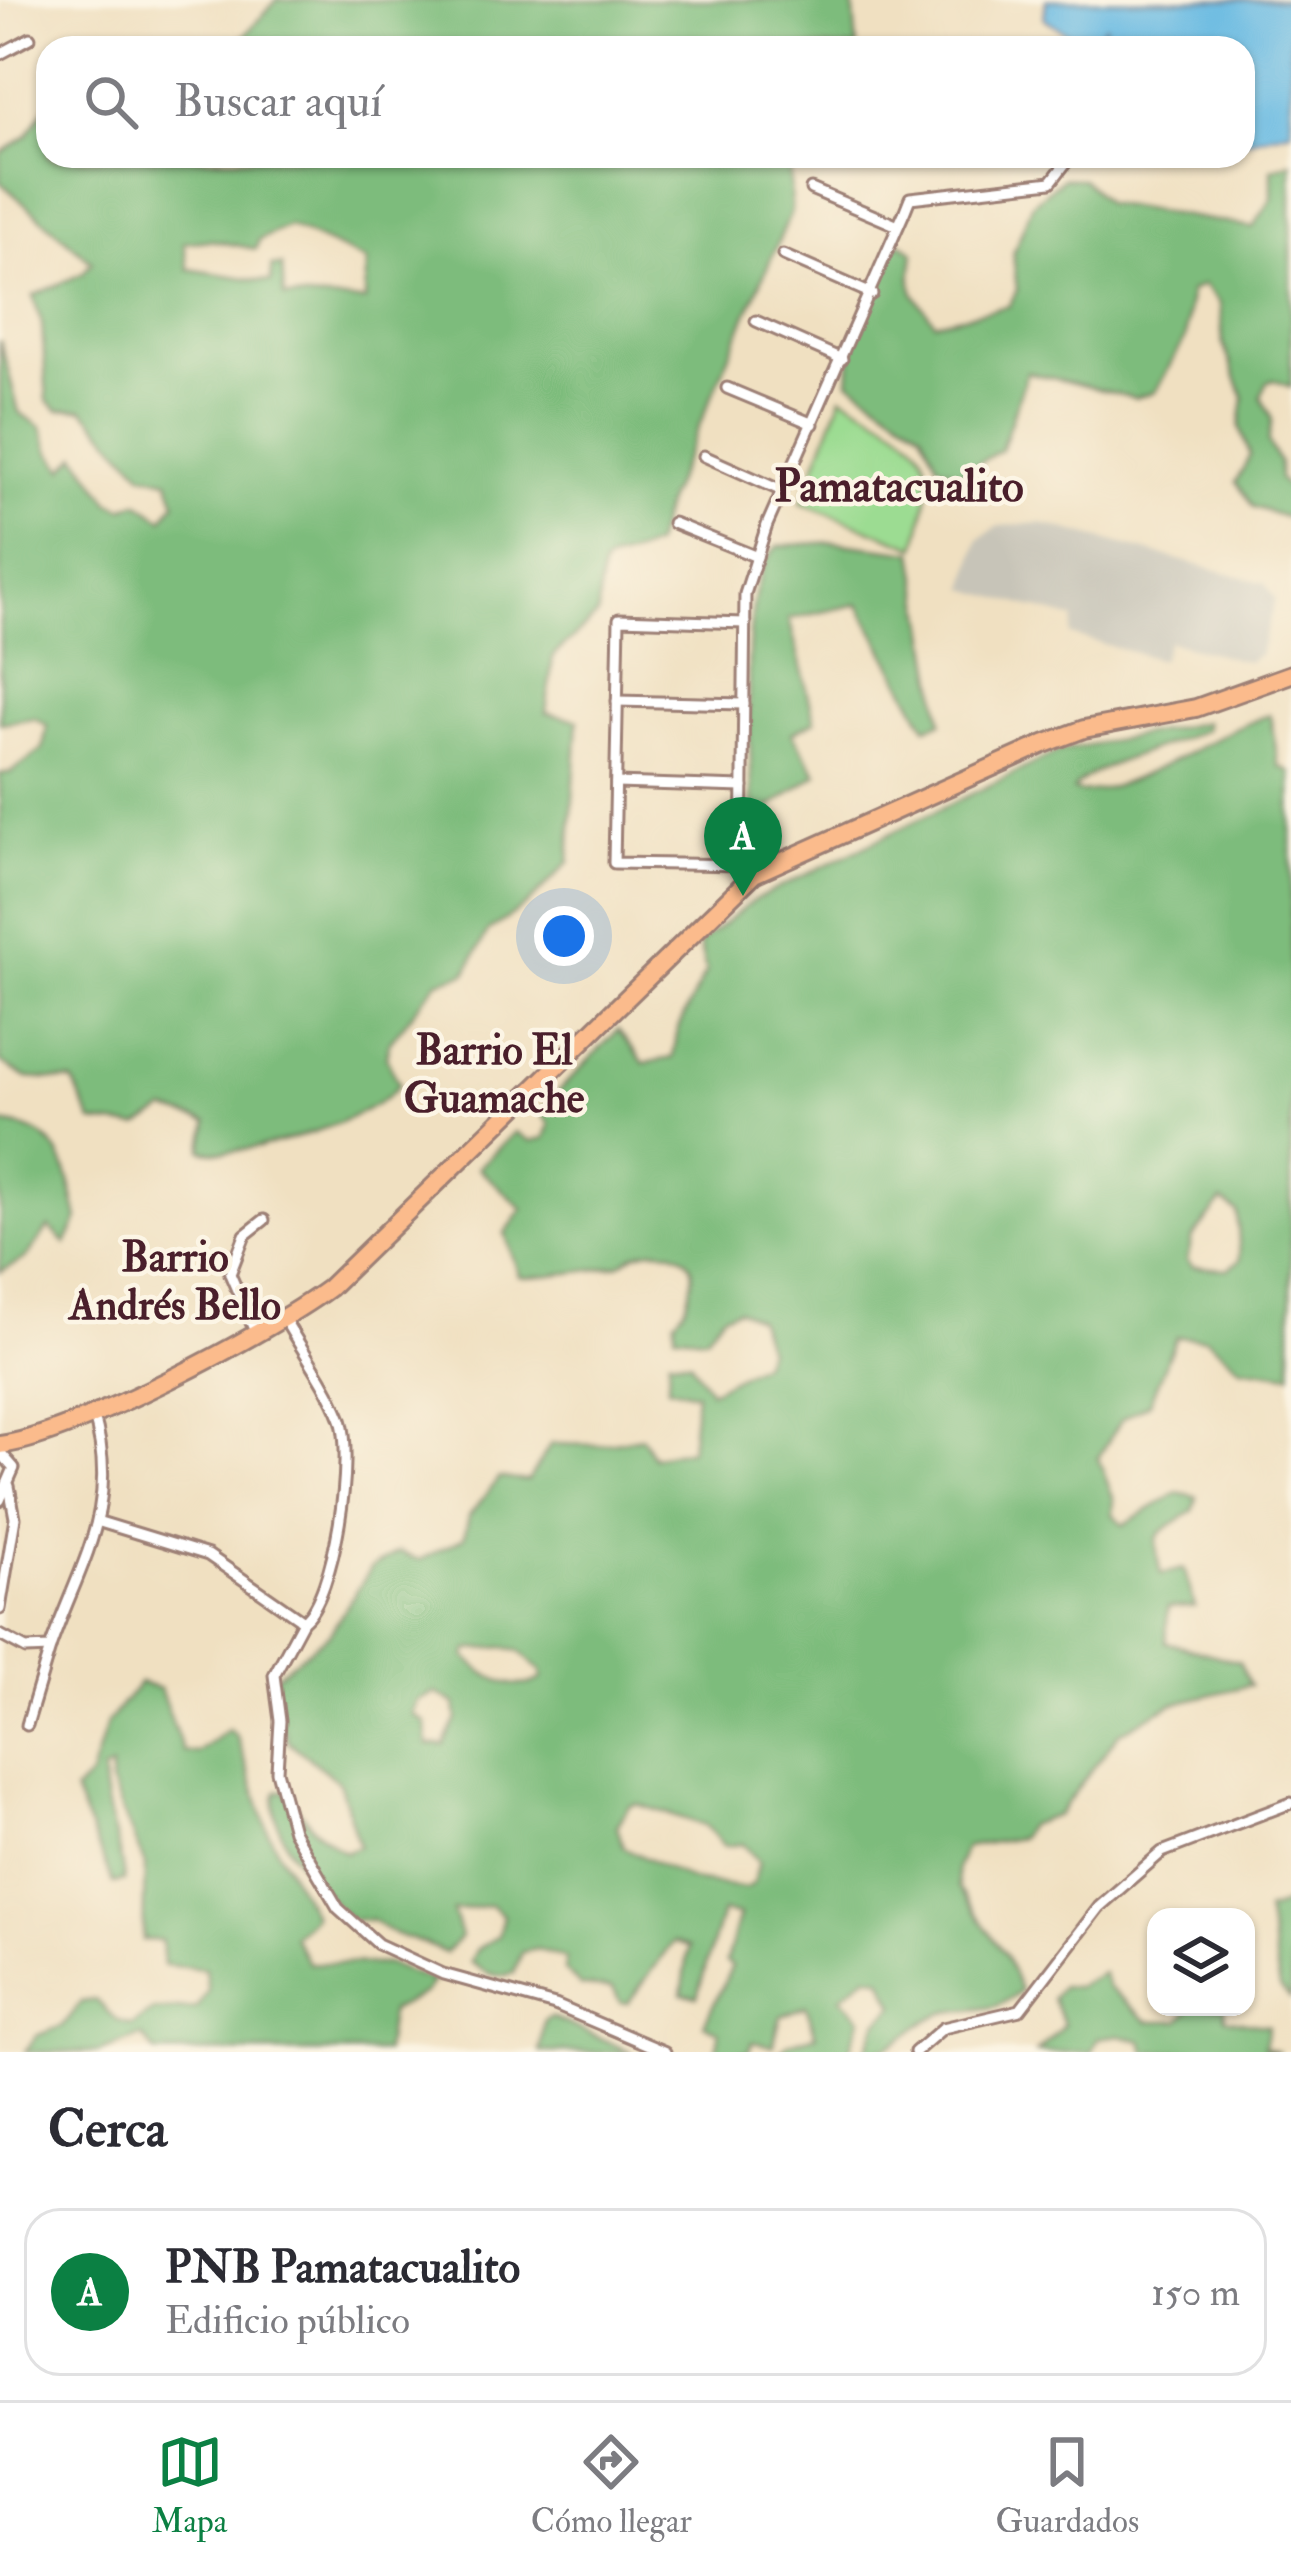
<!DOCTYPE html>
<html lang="es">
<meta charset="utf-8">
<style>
:root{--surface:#fff;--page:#f7f7f7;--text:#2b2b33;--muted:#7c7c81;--line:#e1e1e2;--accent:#0b8043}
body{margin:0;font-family:"IM FELL Double Pica",serif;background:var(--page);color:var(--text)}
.controls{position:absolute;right:36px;bottom:36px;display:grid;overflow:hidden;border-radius:24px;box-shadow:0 3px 9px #0004}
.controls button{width:108px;height:108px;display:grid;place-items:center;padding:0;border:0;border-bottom:3px solid var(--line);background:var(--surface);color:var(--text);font:60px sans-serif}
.you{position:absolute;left:564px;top:936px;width:42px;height:42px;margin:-30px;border:9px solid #fff;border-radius:50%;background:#1a73e8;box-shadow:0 0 0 18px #1a73e833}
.badge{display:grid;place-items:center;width:78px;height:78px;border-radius:50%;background:var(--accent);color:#fff;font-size:39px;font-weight:700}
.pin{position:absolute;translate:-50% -99px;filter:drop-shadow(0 3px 6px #0008)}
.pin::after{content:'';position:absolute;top:63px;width:42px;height:36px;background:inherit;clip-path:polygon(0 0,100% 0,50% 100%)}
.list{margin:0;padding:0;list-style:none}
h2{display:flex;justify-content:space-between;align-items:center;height:156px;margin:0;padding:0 48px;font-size:51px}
h2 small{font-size:39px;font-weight:400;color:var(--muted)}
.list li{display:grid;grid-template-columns:78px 1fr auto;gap:36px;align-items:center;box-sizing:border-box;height:168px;margin:0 24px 24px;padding:0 24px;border:3px solid var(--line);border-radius:36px}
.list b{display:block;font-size:45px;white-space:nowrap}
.list p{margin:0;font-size:39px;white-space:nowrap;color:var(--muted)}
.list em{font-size:39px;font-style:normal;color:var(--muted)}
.icon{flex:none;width:66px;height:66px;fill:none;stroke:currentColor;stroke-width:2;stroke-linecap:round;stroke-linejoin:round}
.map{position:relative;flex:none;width:1291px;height:2052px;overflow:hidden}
.search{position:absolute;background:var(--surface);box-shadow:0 3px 9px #0004;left:36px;right:36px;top:36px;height:132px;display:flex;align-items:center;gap:30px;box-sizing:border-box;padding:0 42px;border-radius:36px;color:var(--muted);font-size:45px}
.sheet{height:348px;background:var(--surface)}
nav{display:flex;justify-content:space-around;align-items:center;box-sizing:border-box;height:168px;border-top:3px solid var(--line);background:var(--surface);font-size:33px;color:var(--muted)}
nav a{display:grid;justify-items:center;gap:6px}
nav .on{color:var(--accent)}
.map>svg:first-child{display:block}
.industrial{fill:#c7c4b8}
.green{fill:#9cdc92;stroke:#737e5e;stroke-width:3}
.forest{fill:#7dbc7c;stroke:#646e54;stroke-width:3;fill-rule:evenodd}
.water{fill:#66b9e2;stroke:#586c86;stroke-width:3}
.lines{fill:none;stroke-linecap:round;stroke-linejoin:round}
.street-casing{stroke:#9d8076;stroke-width:15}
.highway-casing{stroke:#9d8076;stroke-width:22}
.street{stroke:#fff;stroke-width:9}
.highway{stroke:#fbbb8c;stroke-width:16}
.labels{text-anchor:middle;stroke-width:9;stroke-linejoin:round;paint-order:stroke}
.neighbourhood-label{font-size:42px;font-weight:bold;fill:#4a1f2b;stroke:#fcf5e5}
.quarter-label{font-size:45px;font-weight:bold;fill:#4a1f2b;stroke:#fcf5e5}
</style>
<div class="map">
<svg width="1291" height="2052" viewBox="0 0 1291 2052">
<rect width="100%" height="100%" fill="#fcf5e5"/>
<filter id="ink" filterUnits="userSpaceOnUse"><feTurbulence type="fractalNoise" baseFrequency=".00833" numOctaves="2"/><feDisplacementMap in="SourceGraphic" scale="24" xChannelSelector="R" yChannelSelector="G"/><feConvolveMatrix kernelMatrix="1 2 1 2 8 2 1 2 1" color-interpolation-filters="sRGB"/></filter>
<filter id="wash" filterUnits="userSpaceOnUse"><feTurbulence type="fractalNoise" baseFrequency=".004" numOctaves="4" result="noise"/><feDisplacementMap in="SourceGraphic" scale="48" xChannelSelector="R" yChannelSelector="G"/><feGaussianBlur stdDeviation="2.7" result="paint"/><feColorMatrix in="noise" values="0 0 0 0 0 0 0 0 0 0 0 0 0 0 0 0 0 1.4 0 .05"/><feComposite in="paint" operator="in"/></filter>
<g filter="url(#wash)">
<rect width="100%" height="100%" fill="#f0e0c1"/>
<polygon class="industrial" points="1041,523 1265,583 1275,599 1260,654 1248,662 1168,641 1161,660 1070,635 1074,619 966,589 978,540 998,526"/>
<path class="green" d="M842 396C928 443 943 447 916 547L801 503Z"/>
<g class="forest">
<polygon points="277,0 853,0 857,48 233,48"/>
<path d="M48 102V156L55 159 797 156 790 173 791 212 665 505 654 545C597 574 602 539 598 615L553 656 546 713 578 720 569 862 527 905 488 931 466 973 438 981 389 1043 386 1057 399 1084C377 1119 242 1161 202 1150L208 1122 166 1110 138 1127 92 1122 73 1081 27 1078 0 1062V774L12 772 43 749 47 726 35 718 0 723V340L19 412 42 428 50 452 64 469 77 455 110 502 123 508 138 502 163 519 176 502 168 480 143 474 83 409 58 410 47 400 42 324 33 296 83 273 92 262 0 182V154L27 136ZM289 226 366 261 365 301 284 297 282 266H272L271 282 188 269 184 243 210 240 256 249 259 240Z"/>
<path d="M1291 162V387L1273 380 1266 383 1261 397 1272 419 1268 442 1279 463V479L1291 492V519L1253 507 1236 482 1250 455 1240 427 1244 398 1223 344 1220 304 1203 285 1190 291 1186 337 1155 392 1135 398 1027 372 1001 450 960 473 938 465 922 431 849 381 851 350 895 245 902 243 914 253C909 291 909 289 935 322L1009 306 1017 290 1013 253 1033 203 1063 178 1083 179 1105 203 1253 227 1272 199V169Z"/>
<path d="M834 542 914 552 942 722 926 727 859 604 789 619 815 721 792 733 817 774 757 817 752 802C752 743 734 584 778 546Z"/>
<path d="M1270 715 1279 766 1291 772V1374L1241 1367 1206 1338 1176 1337 1149 1403 1122 1419 1098 1458 1114 1500 1113 1514 1123 1525 1177 1493 1197 1497 1193 1511C1158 1535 1150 1529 1161 1574L1184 1569 1195 1607H1168L1166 1642 1239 1662 1250 1685 1172 1704 1119 1733 1058 1815 1028 1825 1020 1838 965 1847 957 1868 958 1888 1005 1955 1020 1990C998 2014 976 2007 949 2012 915 2019 900 2052 865 2052L878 2022 895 2006 882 1978 867 1975 841 1997 861 2018 849 2052H780L788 2043 816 2035 806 2006 781 2016 773 2046 753 2042 748 2052H717L719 2032 704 2024 732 1966 726 1962 739 1915 722 1912 697 1996 682 1994 689 1947 673 1942 628 2003 620 2002 613 1988 581 1986 564 1970 566 1959 537 1949 522 1952 514 1973C495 1979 486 1973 470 1962L477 1949 498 1936 503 1915 491 1905 453 1911 461 1937 445 1953C422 1940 390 1937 373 1920L350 1919C321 1891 263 1834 277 1791H285C302 1817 318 1836 345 1852L359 1846 339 1782 288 1741 269 1690 274 1677 329 1634 371 1568 399 1552 419 1560 464 1538 469 1516 499 1478 528 1481 551 1444 598 1445 642 1437 653 1457 690 1449 696 1393 668 1387 669 1359 690 1361 710 1391 761 1363 767 1349 758 1319 738 1309 723 1314 705 1337 675 1334V1319C688 1306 689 1297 692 1279 698 1250 655 1245 635 1254 629 1256 626 1262 620 1264 608 1269 530 1279 519 1276L505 1233 523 1209 478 1168 515 1132 531 1141 545 1138 550 1124 541 1113 544 1106 618 1030 644 1063 673 1058 678 1028 706 971 699 943 754 900 1060 751 1205 722V729C1171 747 1091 764 1073 790 1114 805 1224 727 1270 715ZM1222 1201 1237 1212 1240 1260 1228 1269 1193 1267 1187 1261 1192 1238ZM505 1647 519 1651 541 1671 542 1678C518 1695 484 1677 466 1657L468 1650ZM436 1693 455 1704 457 1719 444 1745H428L426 1723 413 1714 417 1701ZM637 1804 705 1825 724 1846 743 1844 759 1862 753 1883 746 1888 691 1880 623 1847 617 1826 629 1806Z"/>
<path d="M0 1123C64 1129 66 1167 78 1219L66 1244 49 1227 26 1258 0 1272Z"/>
<path d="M139 1683 160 1689 183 1751 197 1753 229 1729 237 1737 269 1834 314 1916 293 1936 308 1963 387 1964 433 1981 425 1993 390 2011 385 2052H155L142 2036 98 2052H25L36 2036 62 2026 81 2002 96 2000 117 2021 132 2025 153 2011 197 2008 208 1991 205 1969 163 1965 161 1940H143L145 1865 110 1783 111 1768 103 1772C102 1811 121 1841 124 1881L113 1883 74 1792 90 1777 106 1724Z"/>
<polygon points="1291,1902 1291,1999 1280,1988 1266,1911"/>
<polygon points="1103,1973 1108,1987 1148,2021 1179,2021 1192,2007 1224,2007 1225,2018 1268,2026 1264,2047 1279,2052 1146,2052 1142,2041 1120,2035 1098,2038 1091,2052 1037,2052 1064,2025 1052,1999 1061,1986 1076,1987"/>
<polygon points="551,2017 632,2052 540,2052 544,2021"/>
</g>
<polygon class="water" points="1046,0 1291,0 1291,130 1243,141 1243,48 1126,48 1127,37 1120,48 1095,48 1106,24 1089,48 1044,18"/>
</g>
<g filter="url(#ink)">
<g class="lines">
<defs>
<g id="street">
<polyline points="0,54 30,38"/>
<polyline points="811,189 898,226"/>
<polyline points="783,255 872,294"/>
<polyline points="756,321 842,359"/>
<polyline points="727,388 813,424"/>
<polyline points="704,456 782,491"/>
<polyline points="673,523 757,557"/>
<polyline points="745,623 619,619 614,863 746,865"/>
<polyline points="617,701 744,704"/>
<polyline points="616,783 743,787"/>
<polyline points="754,874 742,861 745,594 767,525 904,213 910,198 1051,182 1068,160"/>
<polyline points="256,1334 230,1274 245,1235 264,1220"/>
<polyline points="0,1452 14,1468 0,1500"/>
<path d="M100 1522 208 1555 303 1621C335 1598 355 1453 340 1417 327 1384 303 1352 285 1320"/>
<polyline points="0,1609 15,1518 9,1486"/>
<polyline points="303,1621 274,1675 280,1721 277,1771 293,1831 338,1908 378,1944 443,1974 555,2005 665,2052"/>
<path d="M0 1635 26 1649 50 1648C80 1562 122 1507 93 1413"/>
<polyline points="27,1725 50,1648"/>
<polyline points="915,2052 943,2028 1020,2010 1099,1907 1162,1852 1291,1803"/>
</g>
<path id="highway" d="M0 1445C73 1436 268 1333 329 1288L754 874 1044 744 1084 729 1196 708 1291 674"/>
</defs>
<use href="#street" class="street-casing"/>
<use href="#highway" class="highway-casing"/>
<use href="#street" class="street"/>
<use href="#highway" class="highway"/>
</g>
</g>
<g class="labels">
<g class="neighbourhood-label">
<text x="494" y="1064">Barrio El<tspan x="494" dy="48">Guamache</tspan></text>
<text x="175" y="1271">Barrio<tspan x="175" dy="48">Andrés Bello</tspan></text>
</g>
<g class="quarter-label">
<text x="899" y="501">Pamatacualito</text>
</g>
</g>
</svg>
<div class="controls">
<button><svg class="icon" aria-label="layers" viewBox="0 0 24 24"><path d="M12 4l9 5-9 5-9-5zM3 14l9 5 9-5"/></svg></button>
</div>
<div class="you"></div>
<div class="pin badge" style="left:743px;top:896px">A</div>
<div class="search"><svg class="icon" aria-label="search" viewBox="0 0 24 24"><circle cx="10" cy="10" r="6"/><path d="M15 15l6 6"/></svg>Buscar aquí</div>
</div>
<section class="sheet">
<h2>Cerca<small></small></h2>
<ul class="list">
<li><span class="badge">A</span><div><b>PNB Pamatacualito</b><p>Edificio público</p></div><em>150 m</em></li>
</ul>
</section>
<nav>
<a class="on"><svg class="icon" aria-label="map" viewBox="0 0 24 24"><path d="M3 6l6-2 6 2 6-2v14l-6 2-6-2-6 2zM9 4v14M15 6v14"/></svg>Mapa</a>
<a><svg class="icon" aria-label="directions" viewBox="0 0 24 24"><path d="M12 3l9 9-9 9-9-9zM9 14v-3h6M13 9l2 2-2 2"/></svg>Cómo llegar</a>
<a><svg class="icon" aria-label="saved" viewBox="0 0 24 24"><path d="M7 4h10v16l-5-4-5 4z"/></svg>Guardados</a>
</nav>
